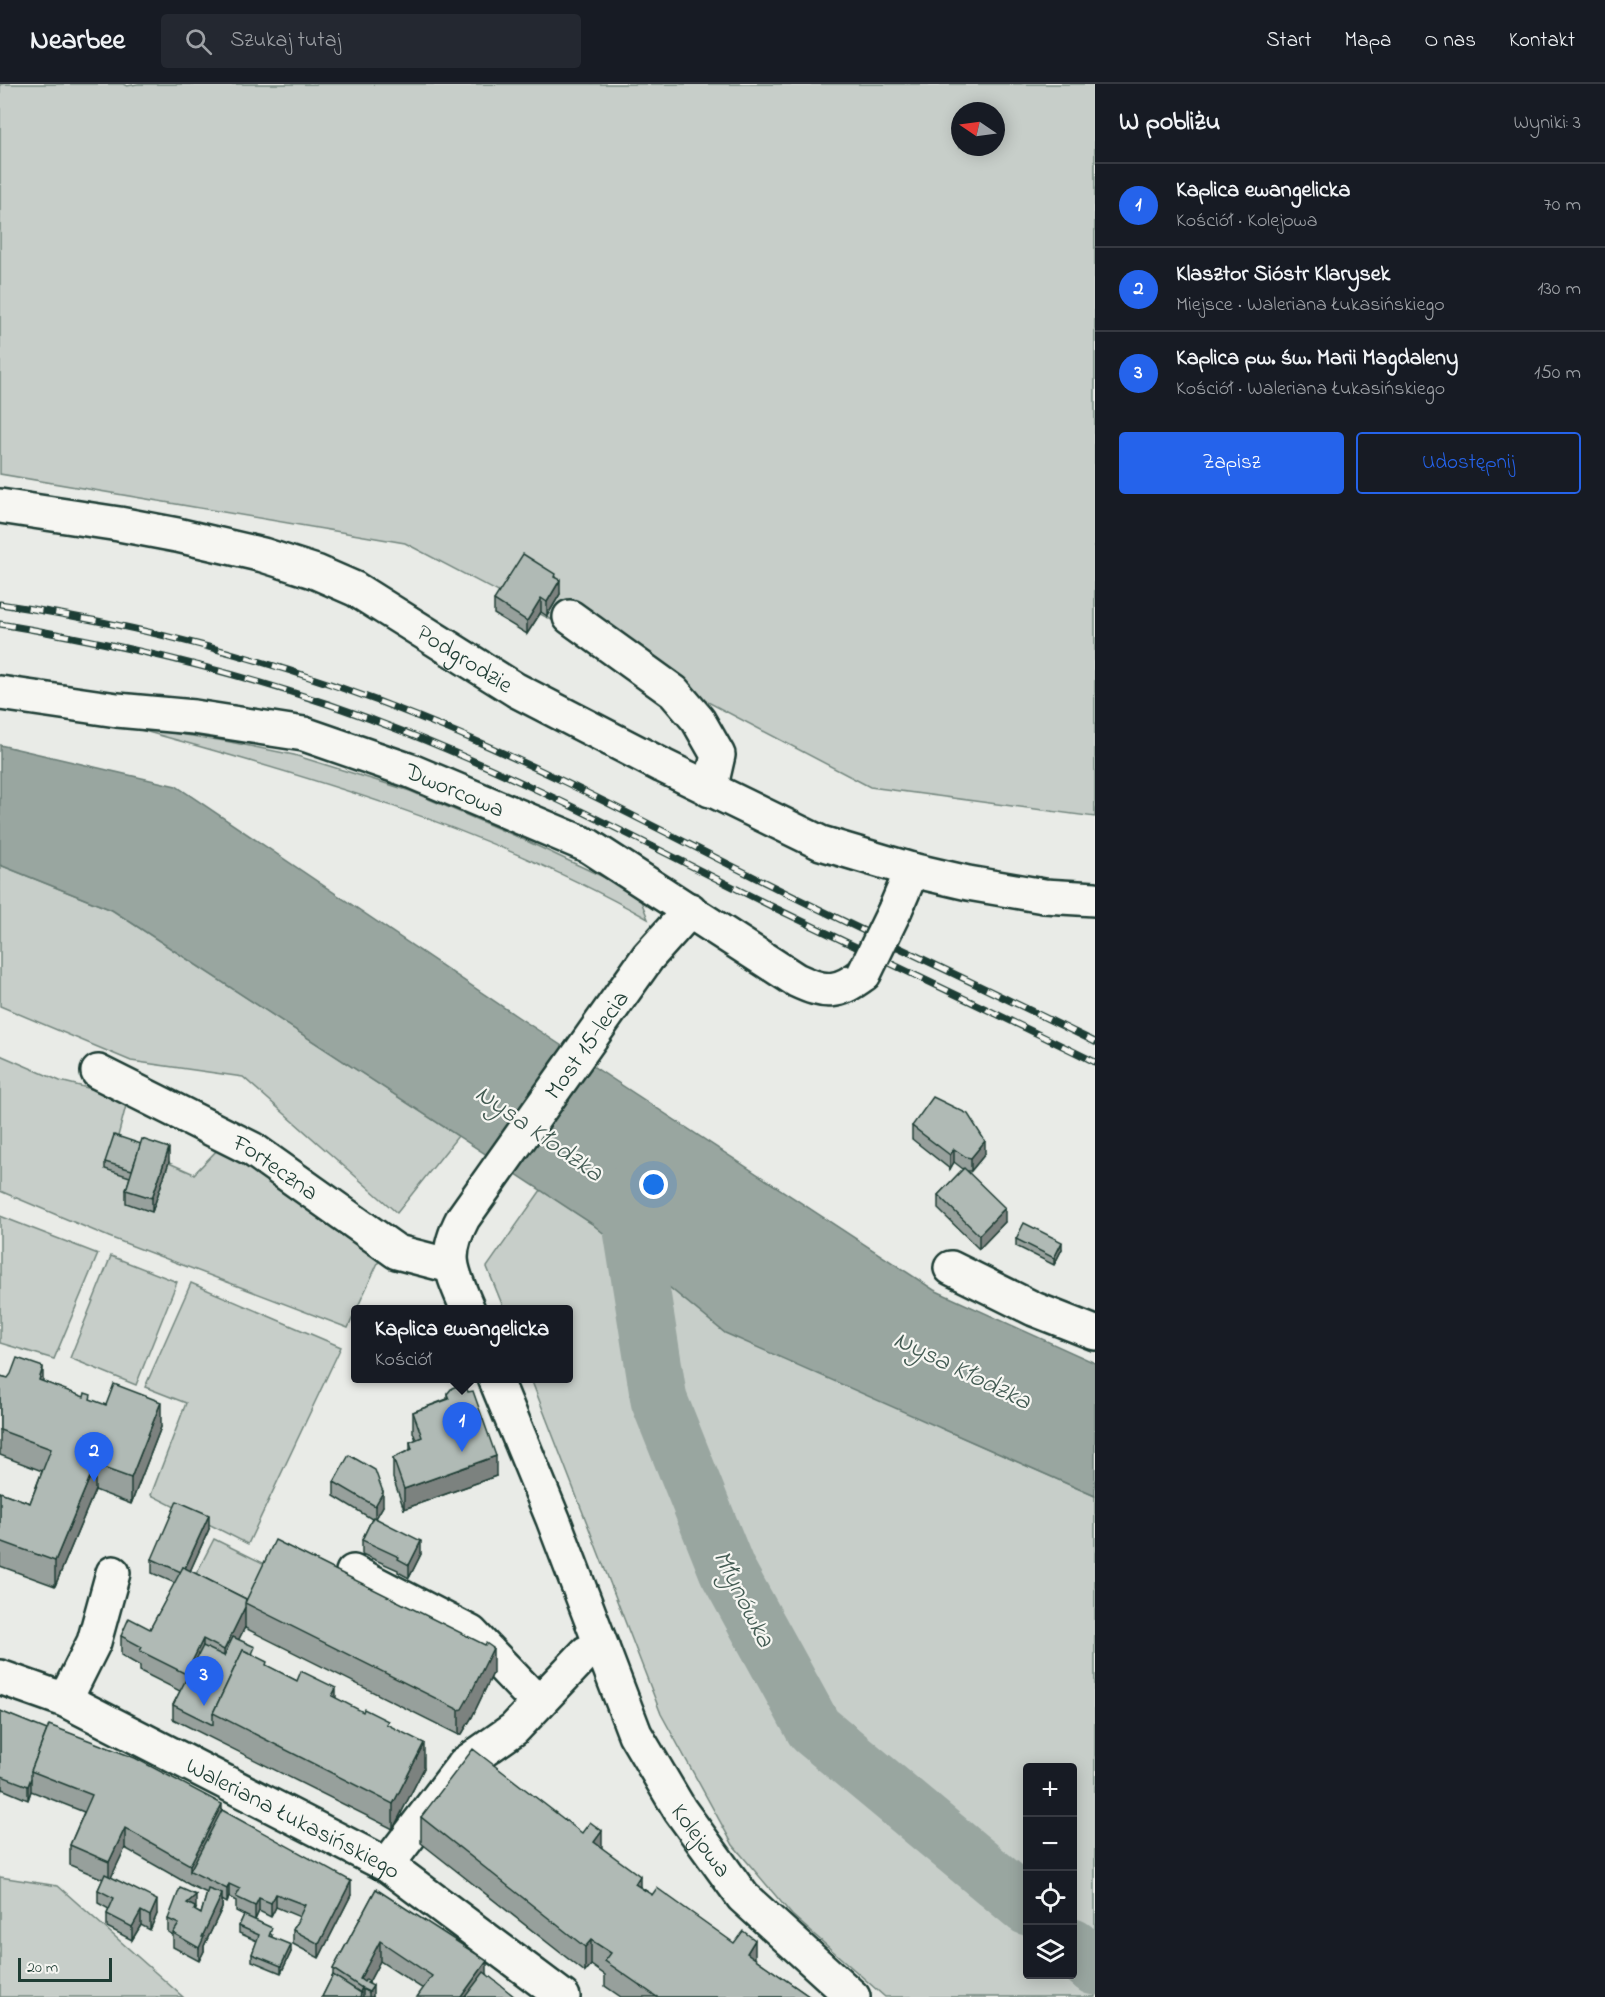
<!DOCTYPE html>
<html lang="pl">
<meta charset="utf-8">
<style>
:root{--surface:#171b24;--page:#242831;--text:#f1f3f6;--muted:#9ea1a6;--line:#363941;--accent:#2563eb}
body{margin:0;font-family:"Indie Flower",sans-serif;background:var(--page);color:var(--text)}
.controls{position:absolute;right:18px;bottom:18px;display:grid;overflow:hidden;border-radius:6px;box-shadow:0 3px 15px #0003}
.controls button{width:54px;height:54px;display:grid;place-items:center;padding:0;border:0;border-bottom:2px solid var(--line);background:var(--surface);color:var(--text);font:30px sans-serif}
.compass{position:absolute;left:951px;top:18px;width:54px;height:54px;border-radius:50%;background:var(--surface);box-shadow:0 3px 15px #0003;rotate:283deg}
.scale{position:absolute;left:18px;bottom:15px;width:94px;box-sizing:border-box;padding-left:6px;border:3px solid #1f3d34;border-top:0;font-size:16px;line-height:21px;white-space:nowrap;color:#1f3d34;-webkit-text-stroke:4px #f6f6f2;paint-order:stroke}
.you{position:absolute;left:654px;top:1101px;width:21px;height:21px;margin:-15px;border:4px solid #fff;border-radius:50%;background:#1a73e8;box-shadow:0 0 0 9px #1a73e833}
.badge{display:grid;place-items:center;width:39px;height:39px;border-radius:50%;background:var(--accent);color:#fff;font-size:20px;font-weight:700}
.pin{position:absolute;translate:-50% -50px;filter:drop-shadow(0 2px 3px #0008)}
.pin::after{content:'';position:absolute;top:32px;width:21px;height:18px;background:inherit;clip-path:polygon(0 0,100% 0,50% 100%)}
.popup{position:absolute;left:351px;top:1221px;width:222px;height:78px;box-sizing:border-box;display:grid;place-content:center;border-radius:6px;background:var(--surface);filter:drop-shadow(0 2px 4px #0005);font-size:20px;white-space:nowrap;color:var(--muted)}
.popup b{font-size:22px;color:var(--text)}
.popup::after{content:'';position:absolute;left:50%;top:100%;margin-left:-12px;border:12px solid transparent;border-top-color:var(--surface)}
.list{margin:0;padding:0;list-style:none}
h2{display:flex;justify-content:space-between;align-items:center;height:78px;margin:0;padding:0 24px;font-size:26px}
h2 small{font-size:20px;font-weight:400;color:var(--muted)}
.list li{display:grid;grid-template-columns:39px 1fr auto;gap:18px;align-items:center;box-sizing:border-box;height:84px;padding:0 24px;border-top:2px solid var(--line)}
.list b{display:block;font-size:22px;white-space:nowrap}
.list p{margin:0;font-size:20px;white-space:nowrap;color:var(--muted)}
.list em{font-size:20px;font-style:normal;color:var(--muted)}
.actions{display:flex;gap:12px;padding:18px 24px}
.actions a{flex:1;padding:14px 0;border:2px solid var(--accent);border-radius:6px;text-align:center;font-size:21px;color:var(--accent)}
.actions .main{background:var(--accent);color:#fff}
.icon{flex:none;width:33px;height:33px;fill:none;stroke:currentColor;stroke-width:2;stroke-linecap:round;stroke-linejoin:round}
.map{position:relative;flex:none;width:1095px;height:1913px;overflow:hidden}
header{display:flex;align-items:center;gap:36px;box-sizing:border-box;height:84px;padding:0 30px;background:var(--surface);border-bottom:2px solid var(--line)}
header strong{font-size:28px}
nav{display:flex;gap:33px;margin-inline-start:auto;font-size:21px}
.search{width:420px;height:54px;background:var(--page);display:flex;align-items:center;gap:15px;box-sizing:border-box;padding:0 21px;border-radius:6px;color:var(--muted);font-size:22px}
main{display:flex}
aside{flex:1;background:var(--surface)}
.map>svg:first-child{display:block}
.green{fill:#c7cec9;stroke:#73867e;stroke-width:1.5;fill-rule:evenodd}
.water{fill:#99a6a0;stroke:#687c75;stroke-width:1.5}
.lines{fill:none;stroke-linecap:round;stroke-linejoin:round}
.river{stroke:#99a6a0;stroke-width:57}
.minor-casing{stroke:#1f3d34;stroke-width:38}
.major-casing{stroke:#1f3d34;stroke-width:38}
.minor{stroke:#f6f6f2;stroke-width:33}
.major{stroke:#f6f6f2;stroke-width:33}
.rail-casing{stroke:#1f3d34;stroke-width:7}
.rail{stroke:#f6f6f2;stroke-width:4.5;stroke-dasharray:14;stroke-linecap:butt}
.minor-bridge-casing{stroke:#1f3d34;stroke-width:38;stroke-linecap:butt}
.minor-bridge{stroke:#f6f6f2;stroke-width:33}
.wall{fill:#97a09c;stroke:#1f3d34;stroke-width:1.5}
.shaded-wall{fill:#7b827f;stroke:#1f3d34;stroke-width:1.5}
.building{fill:#b0bab5;stroke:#1f3d34;stroke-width:1.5}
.labels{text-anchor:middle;stroke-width:4.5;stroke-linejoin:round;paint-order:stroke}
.street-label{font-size:24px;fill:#1f3d34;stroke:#f6f6f2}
.water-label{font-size:26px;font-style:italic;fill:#445c54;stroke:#f6f6f2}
</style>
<header>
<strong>Nearbee</strong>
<div class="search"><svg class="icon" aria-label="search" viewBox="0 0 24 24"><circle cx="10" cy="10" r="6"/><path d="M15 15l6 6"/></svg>Szukaj tutaj</div>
<nav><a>Start</a><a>Mapa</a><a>O nas</a><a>Kontakt</a></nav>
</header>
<main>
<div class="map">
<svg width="1095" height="1913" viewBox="0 0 1095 1913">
<rect width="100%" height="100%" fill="#e9ebe7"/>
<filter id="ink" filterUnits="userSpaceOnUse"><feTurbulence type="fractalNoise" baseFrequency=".0167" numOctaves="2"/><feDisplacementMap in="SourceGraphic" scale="12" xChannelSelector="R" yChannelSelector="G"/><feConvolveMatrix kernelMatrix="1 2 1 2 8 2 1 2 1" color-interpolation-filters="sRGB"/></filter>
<g filter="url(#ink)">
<g class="green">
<path d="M0 0H123L127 2 137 0H1095V733L870 703 405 459 0 390ZM960 27H996V63H960Z"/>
<path d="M126 642 225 657 294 671 410 707 518 753 614 798 641 817 648 835C486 743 305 691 126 642Z"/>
<polygon points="0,781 112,826 458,1052 397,1129 243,993 131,977 0,922"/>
<polygon points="0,971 60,997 128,1014 117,1056 194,1090 220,1063 382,1170 348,1244 109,1153 0,1107"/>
<path d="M541 1106 591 1139 941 1344 1095 1412V1913H885L792 1831 733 1761 661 1630 531 1295 568 1294V1226L504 1225 487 1183ZM1028 1684H1072V1890H1028Z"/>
<polygon points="0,1132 98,1170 54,1275 0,1259"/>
<polygon points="111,1172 177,1198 136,1301 70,1274"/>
<polygon points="191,1199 341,1263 248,1460 151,1411 186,1319 145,1303"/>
<polygon points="214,1455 269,1482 244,1528 191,1500"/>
<polygon points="0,1793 58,1802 183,1913 0,1913"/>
</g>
<polygon class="water" points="0,661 176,702 518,933 934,1206 1095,1279 1095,1412 725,1249 591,1139 112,826 0,781"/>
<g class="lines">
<g class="river">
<polyline points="626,1109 659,1316 727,1486 814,1645 1028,1823"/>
<polyline points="1072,1863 1095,1883"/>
</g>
<defs>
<g id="minor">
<polyline points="570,533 674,608 698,636 718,671 710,706"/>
<path id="s1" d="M0 609 117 626 194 633 304 650 411 687 589 762 796 896C826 910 837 910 864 890"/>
<polyline points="895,826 912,786"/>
<path id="s2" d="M98 988 252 1065 397 1168 451 1182"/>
<polyline points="951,1184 1034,1225 1095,1249"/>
<path id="s3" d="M468 1226C452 1187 442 1174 463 1134L648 873 690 826"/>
<path id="s4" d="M495 1294 553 1435 635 1650 680 1726 743 1813 853 1913"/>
<polyline points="353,1488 471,1549 538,1619"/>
<path id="s5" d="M0 1593 65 1616 387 1781 563 1913"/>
<polyline points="65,1616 94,1558 113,1489"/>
<polyline points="387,1781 464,1680 514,1645 586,1569 602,1564"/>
</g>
<g id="major">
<path id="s6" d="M0 422 119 440 177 451 263 471 316 488 355 505 516 606 663 682 821 759 912 786 968 799 1044 812 1095 815"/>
</g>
</defs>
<use href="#minor" class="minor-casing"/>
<use href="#major" class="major-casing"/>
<use href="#minor" class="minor"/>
<use href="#major" class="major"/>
<defs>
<g id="rail">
<path d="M0 520C143 541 284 579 419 633 542 682 659 746 778 805 883 857 990 906 1095 958"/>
<path d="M0 540C140 563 276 597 407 649 533 699 652 763 773 823 880 875 988 925 1095 978"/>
</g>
</defs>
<use href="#rail" class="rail-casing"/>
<use href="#rail" class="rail"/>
<defs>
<polyline id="minor-bridge" points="864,890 895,826"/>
</defs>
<use href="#minor-bridge" class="minor-bridge-casing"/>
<use href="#minor-bridge" class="minor-bridge"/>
</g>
<g class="wall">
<polygon points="555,493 560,510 547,532 541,528 527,550 494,530 494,516"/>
<polygon points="912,1042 985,1070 971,1087 967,1087 1005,1138 979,1165 938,1125 938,1111 963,1085 954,1078 950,1085 912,1055"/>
<polygon points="105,1078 169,1078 152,1128 126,1119 126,1106 130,1093 105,1085"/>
<polygon points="1016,1155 1062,1165 1054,1181 1016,1162"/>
<polygon points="0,1292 8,1294 43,1298 161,1343 131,1420 95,1406 55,1502 0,1482 0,1408 30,1419 42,1387 0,1371"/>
<polygon points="447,1310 496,1392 404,1425 393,1394 393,1374 410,1366 410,1358 416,1356 413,1348 413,1328 447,1315"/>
<polygon points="334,1398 383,1422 376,1434 421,1470 409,1494 398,1488 398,1486 362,1470 362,1456 372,1435 334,1412"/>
<polygon points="209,1445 190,1487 246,1515 493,1589 472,1633 462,1650 459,1651 245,1544 245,1543 238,1556 255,1572 267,1582 297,1597 336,1615 388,1641 424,1684 393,1745 173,1635 173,1621 180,1607 140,1587 140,1582 121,1571 121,1552 150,1545 175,1499 152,1489 152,1475"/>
<polygon points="0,1627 222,1726 351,1811 319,1874 293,1860 293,1846 300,1833 276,1823 271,1833 259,1827 255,1836 272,1851 272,1853 291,1868 281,1889 252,1877 252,1870 257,1857 239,1849 239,1842 244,1831 236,1827 236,1817 229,1813 227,1819 222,1816 222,1824 204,1862 204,1867 199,1877 173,1863 173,1851 168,1848 168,1835 196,1825 195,1827 201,1830 207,1809 190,1801 125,1764 111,1793 157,1830 150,1846 141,1841 132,1856 107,1843 107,1830 109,1825 98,1819 98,1806 103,1795 70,1781 70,1761 84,1728 31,1707 28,1716 2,1705 0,1708"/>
<polygon points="421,1733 602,1765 640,1803 755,1875 810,1913 621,1913 605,1902 605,1891 591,1881 585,1888 421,1759"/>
<polygon points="376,1805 487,1890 423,1905 380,1877 369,1898 373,1913 322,1913 333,1891 333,1885"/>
</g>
<g class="shaded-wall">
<polygon points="560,496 560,510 547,532 547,518"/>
<polygon points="541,514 541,528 527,550 527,537"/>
<polygon points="985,1057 985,1070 971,1087 971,1074"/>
<polygon points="169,1064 169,1078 152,1128 152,1114"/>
<polygon points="954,1065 954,1078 950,1085 950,1071"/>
<polygon points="1005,1124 1005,1138 979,1165 979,1151"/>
<polygon points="1062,1158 1062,1165 1054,1181 1054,1174"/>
<polygon points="43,1283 43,1309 39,1296"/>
<polygon points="161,1318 161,1343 131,1420 131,1394"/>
<polygon points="496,1372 496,1392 404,1425 404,1405"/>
<polygon points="95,1381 95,1406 55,1502 55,1477"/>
<polygon points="383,1408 383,1422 375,1436 375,1422"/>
<polygon points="209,1431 209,1445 183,1503 183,1489"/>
<polygon points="421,1457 421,1470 409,1494 409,1481"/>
<polygon points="245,1523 245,1543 224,1585 224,1566"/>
<polygon points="203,1555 203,1575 186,1610 186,1590"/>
<polygon points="493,1564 493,1589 472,1633 462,1650 459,1651 459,1626"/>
<polygon points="336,1604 336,1629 332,1612"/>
<polygon points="424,1659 424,1684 393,1745 393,1720"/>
<polygon points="2,1692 2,1705 0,1708 0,1694"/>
<polygon points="31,1694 31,1707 28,1716 28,1702"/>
<polygon points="222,1720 222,1740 190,1787 190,1781"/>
<polygon points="125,1744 125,1764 109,1798 109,1778"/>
<polygon points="602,1747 602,1772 594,1758"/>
<polygon points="640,1792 640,1818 635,1800"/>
<polygon points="351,1797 351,1811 319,1874 319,1860"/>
<polygon points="229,1800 229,1813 227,1819 227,1805"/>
<polygon points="222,1810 222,1824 204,1862 204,1867 199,1877 199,1864 202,1853"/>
<polygon points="276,1810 276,1823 271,1833 271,1819"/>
<polygon points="196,1811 196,1825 195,1826 195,1837 187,1819"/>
<polygon points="259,1814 259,1827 255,1836 255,1822"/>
<polygon points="157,1816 157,1830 150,1846 150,1832"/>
<polygon points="141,1827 141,1841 132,1856 132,1843"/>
<polygon points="591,1856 591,1881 585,1888 585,1863"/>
<polygon points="755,1856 755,1882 747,1869"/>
<polygon points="380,1857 380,1877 369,1898 369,1908 373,1902 373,1913 369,1913 369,1908 363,1905 363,1913 360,1913 361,1906 362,1905 360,1895"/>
<polygon points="291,1861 291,1868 281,1889 281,1882"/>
<polygon points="487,1877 487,1897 475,1913 461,1913"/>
</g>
<g class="building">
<polygon points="523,470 555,490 554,493 560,496 547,518 541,514 527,537 494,516"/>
<polygon points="933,1013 968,1030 985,1057 971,1074 966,1073 954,1065 950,1071 912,1042"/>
<polygon points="114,1051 141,1060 132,1086 105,1078"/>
<polygon points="142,1055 169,1064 152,1114 126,1106"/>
<polygon points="964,1084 1005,1124 979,1151 938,1111"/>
<polygon points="1024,1139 1062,1158 1054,1174 1016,1155"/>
<polygon points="17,1274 43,1283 39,1296 84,1313 85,1309 91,1311 90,1315 106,1321 114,1300 161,1318 131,1394 95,1381 55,1477 0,1457 0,1408 30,1419 51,1365 0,1346 0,1292 8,1294 11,1290"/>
<polygon points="460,1301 467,1305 468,1308 473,1307 496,1372 404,1405 393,1374 412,1365 410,1358 422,1353 413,1328 449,1315 447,1310 452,1304"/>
<polygon points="349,1371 375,1386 383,1408 375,1422 334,1398"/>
<polygon points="177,1417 209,1431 185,1484 183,1483 181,1488 152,1475"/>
<polygon points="373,1433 421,1457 409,1481 398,1475 399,1473 362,1456"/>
<polygon points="275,1456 485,1561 486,1559 493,1564 472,1607 462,1625 459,1626 245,1519"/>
<polygon points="183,1483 246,1515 245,1519 245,1523 224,1566 203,1555 186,1590 140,1567 142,1563 121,1552 129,1534 150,1545"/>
<polygon points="233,1553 255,1563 252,1570 243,1566 213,1629 213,1641 173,1621 203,1562 224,1572"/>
<polygon points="243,1566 267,1578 266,1581 297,1597 301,1587 336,1604 332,1612 363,1628 364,1625 388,1637 386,1640 424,1659 393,1720 213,1629"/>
<polygon points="0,1627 47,1646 31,1687 31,1694 28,1702 2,1692 0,1694"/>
<polygon points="49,1641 135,1674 222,1720 190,1781 125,1744 109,1778 70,1761 92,1711 31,1687"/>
<polygon points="473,1665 582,1749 590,1738 602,1747 594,1758 640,1792 635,1800 652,1811 657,1804 734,1859 743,1847 755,1856 747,1869 810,1913 657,1913 605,1877 611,1869 591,1856 585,1863 421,1733"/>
<polygon points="222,1726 351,1797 319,1860 293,1846 305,1821 276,1810 271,1819 259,1814 255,1822 236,1813 240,1805 229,1800 227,1805 190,1787"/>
<polygon points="105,1790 157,1816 150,1832 141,1827 132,1843 107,1830 114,1814 98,1806"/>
<polygon points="180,1804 196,1811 187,1819 195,1823 194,1826 201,1830 208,1805 222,1810 202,1853 204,1853 199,1864 173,1849 179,1840 168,1835"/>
<polygon points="376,1805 487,1877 461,1913 417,1913 432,1892 380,1857 360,1895 364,1898 366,1895 369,1897 367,1899 373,1902 369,1908 363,1905 361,1906 362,1904 333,1885"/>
<polygon points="244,1831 272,1844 269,1852 291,1861 281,1882 252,1870 259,1851 239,1842"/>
<polygon points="484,1888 515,1913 465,1913"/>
<polygon points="333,1891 361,1909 360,1913 322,1913"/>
</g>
</g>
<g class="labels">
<g class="street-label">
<text dy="8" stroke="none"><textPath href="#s6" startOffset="496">Podgrodzie</textPath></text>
<text dy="8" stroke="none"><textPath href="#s1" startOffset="468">Dworcowa</textPath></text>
<text dy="8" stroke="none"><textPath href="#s3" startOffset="310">Most 15-lecia</textPath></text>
<text dy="8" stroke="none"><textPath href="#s2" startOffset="202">Forteczna</textPath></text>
<text dy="8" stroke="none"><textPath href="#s5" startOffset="326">Waleriana Łukasińskiego</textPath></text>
<text dy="8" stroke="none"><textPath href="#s4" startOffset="508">Kolejowa</textPath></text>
</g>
<g class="water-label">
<text transform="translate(540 1048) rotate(35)" y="9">Nysa Kłodzka</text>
<text transform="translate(963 1285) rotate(26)" y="9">Nysa Kłodzka</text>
<text transform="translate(745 1514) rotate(63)" y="9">Młynówka</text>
</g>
</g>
</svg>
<div class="controls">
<button>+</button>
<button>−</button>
<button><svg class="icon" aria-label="locate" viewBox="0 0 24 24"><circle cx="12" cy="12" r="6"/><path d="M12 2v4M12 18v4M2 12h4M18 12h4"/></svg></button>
<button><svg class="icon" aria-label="layers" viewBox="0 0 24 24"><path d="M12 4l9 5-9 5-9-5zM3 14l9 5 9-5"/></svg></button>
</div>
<svg class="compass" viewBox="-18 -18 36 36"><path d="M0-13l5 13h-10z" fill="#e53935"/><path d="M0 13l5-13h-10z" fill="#9ea1a6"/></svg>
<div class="scale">20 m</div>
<div class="you"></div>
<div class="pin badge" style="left:462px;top:1368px">1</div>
<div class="popup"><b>Kaplica ewangelicka</b>Kościół</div>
<div class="pin badge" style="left:94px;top:1398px">2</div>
<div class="pin badge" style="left:204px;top:1622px">3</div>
</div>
<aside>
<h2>W pobliżu<small>Wyniki: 3</small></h2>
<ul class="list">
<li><span class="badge">1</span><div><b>Kaplica ewangelicka</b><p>Kościół · Kolejowa</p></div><em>70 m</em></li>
<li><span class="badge">2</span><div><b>Klasztor Sióstr Klarysek</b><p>Miejsce · Waleriana Łukasińskiego</p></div><em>130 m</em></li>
<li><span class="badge">3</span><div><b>Kaplica pw. św. Marii Magdaleny</b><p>Kościół · Waleriana Łukasińskiego</p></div><em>150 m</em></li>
</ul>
<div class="actions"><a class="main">Zapisz</a><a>Udostępnij</a></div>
</aside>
</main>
